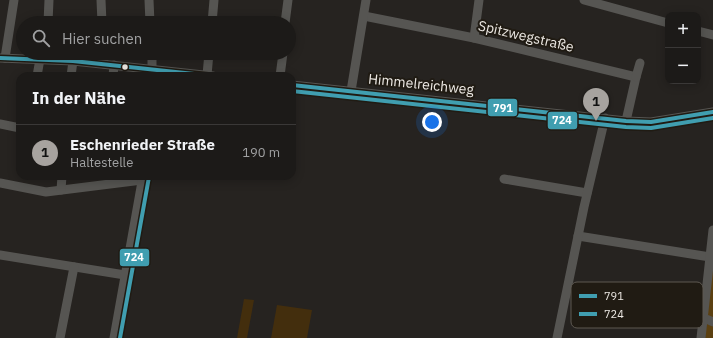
<!DOCTYPE html>
<html lang="de">
<meta charset="utf-8">
<style>
:root{--surface:#1c1a18;--page:#252321;--text:#f1f3f6;--muted:#a0a1a2;--line:#3a3837;--accent:#a7a39f}
body{margin:0;font-family:"IBM Plex Sans",sans-serif;background:var(--page);color:var(--text)}
.controls{position:absolute;right:12px;top:12px;display:grid;overflow:hidden;border-radius:8px;box-shadow:0 2px 10px #0003}
.controls button{width:36px;height:36px;display:grid;place-items:center;padding:0;border:0;border-bottom:1px solid var(--line);background:var(--surface);color:var(--text);font:20px sans-serif}
.you{position:absolute;left:432px;top:122px;width:14px;height:14px;margin:-10px;border:3px solid #fff;border-radius:50%;background:#1a73e8;box-shadow:0 0 0 6px #1a73e833}
.badge{display:grid;place-items:center;width:26px;height:26px;border-radius:50%;background:var(--accent);color:#111;font-size:13px;font-weight:700}
.pin{position:absolute;translate:-50% -33px;filter:drop-shadow(0 1px 2px #0008)}
.pin::after{content:'';position:absolute;top:21px;width:14px;height:12px;background:inherit;clip-path:polygon(0 0,100% 0,50% 100%)}
.list{margin:0;padding:0;list-style:none}
h2{display:flex;justify-content:space-between;align-items:center;height:52px;margin:0;padding:0 16px;font-size:17px}
h2 small{font-size:13px;font-weight:400;color:var(--muted)}
.list li{display:grid;grid-template-columns:26px 1fr auto;gap:12px;align-items:center;box-sizing:border-box;height:56px;padding:0 16px;border-top:1px solid var(--line)}
.list b{display:block;font-size:15px;white-space:nowrap}
.list p{margin:0;font-size:13px;white-space:nowrap;color:var(--muted)}
.list em{font-size:13px;font-style:normal;color:var(--muted)}
.icon{flex:none;width:22px;height:22px;fill:none;stroke:currentColor;stroke-width:2;stroke-linecap:round;stroke-linejoin:round}
.map{position:relative;flex:none;width:713px;height:338px;overflow:hidden}
.search{position:absolute;background:var(--surface);box-shadow:0 2px 10px #0003;left:16px;top:16px;width:280px;height:44px;display:flex;align-items:center;gap:10px;box-sizing:border-box;padding:0 14px;border-radius:22px;color:var(--muted);font-size:15px}
.panel{position:absolute;background:var(--surface);box-shadow:0 2px 10px #0003;left:16px;top:72px;width:280px;height:108px;border-radius:12px}
.map>svg:first-child{display:block}
.green{fill:#432e0d}
.forest{fill:#5b4011}
.lines{fill:none;stroke-linecap:round;stroke-linejoin:round}
.minor{stroke:#565552;stroke-width:9}
.bus-1-casing{stroke:#201b13;stroke-width:7}
.bus-2-casing{stroke:#201b13;stroke-width:7}
.bus-1{stroke:#409eb0;stroke-width:4}
.bus-2{stroke:#409eb0;stroke-width:4}
.bus-dot{fill:#ece8e3;stroke:#201b13;stroke-width:1.5}
.labels{text-anchor:middle;stroke-width:4;stroke-linejoin:round;paint-order:stroke}
.street-label{font-size:14px;fill:#ece8e3;stroke:#201b13}
.key{fill:#201b13;stroke:#5d5851;stroke-width:1}
.key-label{font-size:11px;fill:#ece8e3}
.line-badge{stroke:#201b13;stroke-width:1.5}
.badge-label{font-size:11px;text-anchor:middle;font-weight:bold;fill:#fff}
</style>
<div class="map">
<svg width="713" height="338" viewBox="0 0 713 338">
<rect width="100%" height="100%" fill="#262320"/>
<g class="green">
<polygon points="244,299 254,300 247,338 237,338"/>
<polygon points="277,305 312,310 307,338 271,338"/>
</g>
<polygon class="forest" points="713,263 713,338 705,338"/>
<g class="lines">
<g class="minor">
<polyline points="101,0 102,23"/>
<polyline points="149,0 150,23"/>
<polyline points="584,0 668,23"/>
<polyline points="364,16 474,38 636,77 626,121"/>
<polyline points="48,23 49,0"/>
<polyline points="212,23 214,0"/>
<polyline points="285,23 288,0"/>
<polyline points="698,31 713,35"/>
<polyline points="474,38 479,0"/>
<polyline points="103,53 104,64"/>
<polyline points="152,53 152,69"/>
<polyline points="0,58 73,61 213,76"/>
<polyline points="5,58 14,0"/>
<polyline points="207,75 209,53"/>
<polyline points="37,76 40,59"/>
<polyline points="71,76 73,61"/>
<polyline points="113,76 114,65"/>
<polyline points="280,76 283,53"/>
<polyline points="636,77 640,63"/>
<polyline points="292,85 626,121 651,122 713,112"/>
<polyline points="351,91 366,0"/>
<polyline points="0,124 20,128"/>
<polyline points="504,179 587,193"/>
<polyline points="0,183 46,192 142,180"/>
<polyline points="61,190 62,176"/>
<polyline points="578,236 710,257"/>
<polyline points="0,255 125,275"/>
<polyline points="704,318 713,322"/>
<polyline points="60,338 74,267"/>
<polyline points="114,338 143,176"/>
<polyline points="557,338 584,207 605,118"/>
<polyline points="701,338 713,230"/>
</g>
<defs>
<g id="bus-1">
<polyline points="0,58 73,61 213,76"/>
<polyline points="292,85 626,121 651,122 713,112"/>
</g>
<g id="bus-2">
<polyline points="292,91 626,127 651,128 713,118"/>
<polyline points="120,338 149,177"/>
</g>
</defs>
<use href="#bus-1" class="bus-1-casing"/>
<use href="#bus-2" class="bus-2-casing"/>
<use href="#bus-1" class="bus-1"/>
<use href="#bus-2" class="bus-2"/>
</g>
<circle class="bus-dot" cx="125" cy="67" r="3.5"/>
<g class="labels">
<g class="street-label">
<text transform="translate(526 36) rotate(13)" y="5">Spitzwegstraße</text>
<text transform="translate(421 84) rotate(6)" y="5">Himmelreichweg</text>
</g>
</g>
<rect x="571" y="282" width="132" height="46" rx="6" class="key"/>
<rect x="579" y="294" width="18" height="4" fill="#409eb0"/>
<rect x="579" y="312" width="18" height="4" fill="#409eb0"/>
<g class="key-label">
<text x="604" y="300">791</text>
<text x="604" y="318">724</text>
</g>
<g class="line-badge">
<rect x="487" y="98" width="31" height="19" rx="4" fill="#409eb0"/>
<rect x="547" y="111" width="31" height="19" rx="4" fill="#409eb0"/>
<rect x="119" y="248" width="31" height="19" rx="4" fill="#409eb0"/>
</g>
<g class="badge-label">
<text x="503" y="112">791</text>
<text x="562" y="124">724</text>
<text x="134" y="261">724</text>
</g>
</svg>
<div class="controls">
<button>+</button>
<button>−</button>
</div>
<div class="you"></div>
<div class="pin badge" style="left:596px;top:121px">1</div>
<div class="search"><svg class="icon" aria-label="search" viewBox="0 0 24 24"><circle cx="10" cy="10" r="6"/><path d="M15 15l6 6"/></svg>Hier suchen</div>
<section class="panel">
<h2>In der Nähe<small></small></h2>
<ul class="list">
<li><span class="badge">1</span><div><b>Eschenrieder Straße</b><p>Haltestelle</p></div><em>190 m</em></li>
</ul>
</section>
</div>
